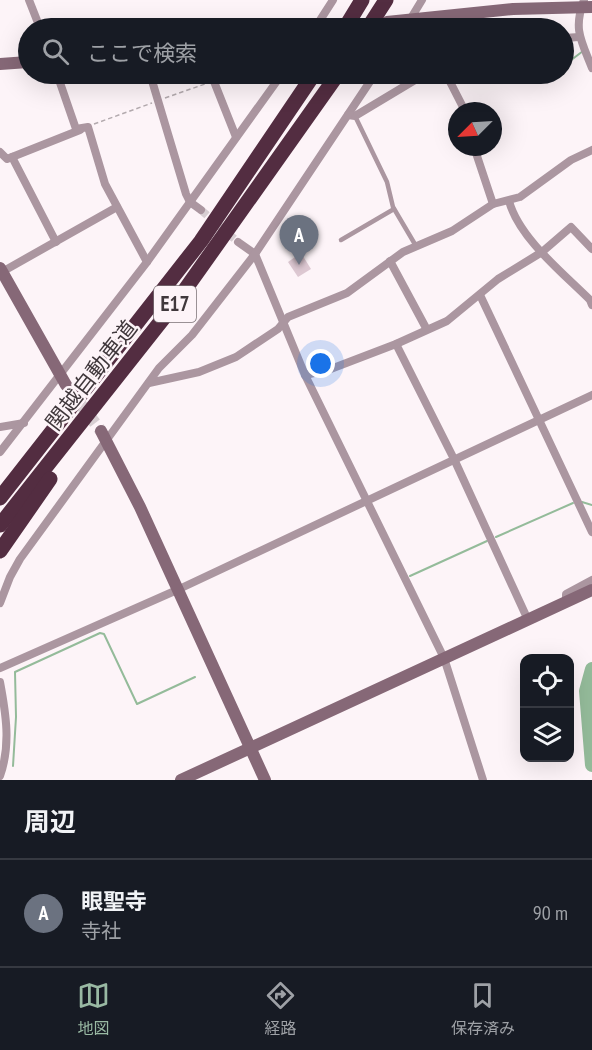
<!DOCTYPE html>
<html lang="ja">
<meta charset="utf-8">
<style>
:root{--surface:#171b24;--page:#20242c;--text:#f1f3f6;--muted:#9ea1a6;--line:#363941;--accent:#99b9a3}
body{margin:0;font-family:"PT Sans Narrow","Noto Sans JP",sans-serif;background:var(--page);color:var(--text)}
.controls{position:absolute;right:18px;bottom:18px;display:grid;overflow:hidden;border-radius:12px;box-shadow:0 6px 24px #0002}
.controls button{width:54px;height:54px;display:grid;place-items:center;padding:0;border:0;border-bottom:2px solid var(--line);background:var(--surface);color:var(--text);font:30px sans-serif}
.compass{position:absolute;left:448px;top:102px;width:54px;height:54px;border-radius:50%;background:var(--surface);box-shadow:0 6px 24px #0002;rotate:246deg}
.you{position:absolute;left:321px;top:364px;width:21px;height:21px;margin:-15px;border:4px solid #fff;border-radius:50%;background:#1a73e8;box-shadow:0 0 0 9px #1a73e833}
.badge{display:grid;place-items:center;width:39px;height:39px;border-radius:50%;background:var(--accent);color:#fff;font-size:20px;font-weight:700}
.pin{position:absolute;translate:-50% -50px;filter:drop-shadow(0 2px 3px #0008)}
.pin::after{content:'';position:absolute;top:32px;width:21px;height:18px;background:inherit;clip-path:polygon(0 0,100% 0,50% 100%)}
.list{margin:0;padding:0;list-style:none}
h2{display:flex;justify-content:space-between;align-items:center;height:78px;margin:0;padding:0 24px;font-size:26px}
h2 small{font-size:20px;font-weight:400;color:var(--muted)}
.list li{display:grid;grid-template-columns:39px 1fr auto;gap:18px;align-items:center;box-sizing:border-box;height:108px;padding:0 24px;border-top:2px solid var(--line)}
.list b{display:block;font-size:22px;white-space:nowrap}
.list p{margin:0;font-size:20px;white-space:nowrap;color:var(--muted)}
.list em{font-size:20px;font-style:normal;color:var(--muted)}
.icon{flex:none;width:33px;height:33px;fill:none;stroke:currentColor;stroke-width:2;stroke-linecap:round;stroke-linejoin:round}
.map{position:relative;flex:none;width:592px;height:780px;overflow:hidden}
.search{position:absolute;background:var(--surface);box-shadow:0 6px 24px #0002;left:18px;right:18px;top:18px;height:66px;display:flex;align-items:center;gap:15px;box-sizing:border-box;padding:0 21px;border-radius:33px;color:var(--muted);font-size:22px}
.sheet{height:186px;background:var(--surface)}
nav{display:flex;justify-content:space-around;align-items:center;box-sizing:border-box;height:84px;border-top:2px solid var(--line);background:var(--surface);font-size:16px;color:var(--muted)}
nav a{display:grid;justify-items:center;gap:3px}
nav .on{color:var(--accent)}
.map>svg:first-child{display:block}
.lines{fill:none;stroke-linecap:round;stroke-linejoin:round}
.stream{stroke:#94bb9a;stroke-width:2}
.river{stroke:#94bb9a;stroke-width:14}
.building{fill:#ddc8d2}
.street-tunnel{stroke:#d7ced2;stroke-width:8;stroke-dasharray:8 4;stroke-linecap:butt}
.secondary-tunnel{stroke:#d7ced2;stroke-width:12;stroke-dasharray:12 6;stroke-linecap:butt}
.path{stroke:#b3aaae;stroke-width:1.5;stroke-dasharray:4.5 3;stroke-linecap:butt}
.lane{stroke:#ab96a0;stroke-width:4.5}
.street{stroke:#ab96a0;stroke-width:8}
.secondary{stroke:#866877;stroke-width:12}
.highway{stroke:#532d41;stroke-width:15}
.labels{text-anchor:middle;stroke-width:5;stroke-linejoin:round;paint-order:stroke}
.shield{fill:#fdf4f8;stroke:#797074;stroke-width:1.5}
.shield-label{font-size:21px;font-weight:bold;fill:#40383c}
.street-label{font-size:22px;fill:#40383c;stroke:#fdf4f8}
</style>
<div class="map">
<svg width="592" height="780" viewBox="0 0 592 780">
<rect width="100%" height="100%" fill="#fdf4f8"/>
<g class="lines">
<g class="stream">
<polyline points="564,62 566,64 583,51"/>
<polyline points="582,502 592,505"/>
<polyline points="496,537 573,503"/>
<polyline points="410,576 487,541"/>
<polyline points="13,766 16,717 15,672 100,633 104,634 137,704 195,677"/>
</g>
<polyline class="river" points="592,669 586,691 592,765"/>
</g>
<polygon class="building" points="301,253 311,269 298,277 288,262"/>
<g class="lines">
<polyline class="street-tunnel" points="201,210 238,242"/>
<g class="secondary-tunnel">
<polyline points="327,28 377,23"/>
<polyline points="66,385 101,431"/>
</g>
<g class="path">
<polyline points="165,98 205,84"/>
<polyline points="94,124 152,103"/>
</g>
<g class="lane">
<polyline points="355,116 387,182 393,207 416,246"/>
<polyline points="341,240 394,209"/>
</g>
<g class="street">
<polyline points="29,0 40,28"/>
<path d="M584 0C573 29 581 40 592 68"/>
<polyline points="315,28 333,0"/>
<polyline points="405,28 422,0"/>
<polyline points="564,38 579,37"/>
<polyline points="57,74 76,129 88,127 105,184 147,262"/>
<polyline points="150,74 186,194 190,202 201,210"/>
<polyline points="211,74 236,137"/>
<polyline points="446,74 465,111"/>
<polyline points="348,115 355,116 425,74"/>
<polyline points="474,147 493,204"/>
<polyline points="0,152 7,159 80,130"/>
<polyline points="12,157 56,242"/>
<path d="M509 201C519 238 563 273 590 300L592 305"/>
<polyline points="238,242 255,254 305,375 444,658 483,780"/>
<polyline points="390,261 426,328"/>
<polyline points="0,273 117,207"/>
<polyline points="480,295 592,532"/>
<polyline points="396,344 454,459 528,620"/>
<polyline points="305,375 328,370 396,344 447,321 498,279 542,252 571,227 592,249"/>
<polyline points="149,383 199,372 236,357 278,329 288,317 347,293 403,252 452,231 493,204 520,197 571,160 592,150"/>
<polyline points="0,427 24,423"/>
<polyline points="0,452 147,262 282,74"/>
<polyline points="566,602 566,594 592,580"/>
<polyline points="0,603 10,577 20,559 159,368 192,335 255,254 375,74"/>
<polyline points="0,668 177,590 592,395"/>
<path d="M0 682C6 714 11 745 0 776"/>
</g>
<g class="secondary">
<polyline points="387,22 513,9 592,7"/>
<polyline points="0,64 28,62"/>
<polyline points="0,268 66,385"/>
<polyline points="101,431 140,507 265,780"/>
<polyline points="181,780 592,590"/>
</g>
<g class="highway">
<polyline points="345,28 362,0"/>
<polyline points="368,28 386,0"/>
<polyline points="0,498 201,241 314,74"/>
<polyline points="0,525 177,301 338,74"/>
<polyline points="0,551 50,479"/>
</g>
</g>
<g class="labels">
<rect class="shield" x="154" y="286" width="42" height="36" rx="4.5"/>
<g class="shield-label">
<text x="175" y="311">E17</text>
</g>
<g class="street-label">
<text transform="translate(91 375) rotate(-52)" y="8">関越自動車道</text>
</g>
</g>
</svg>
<div class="controls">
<button><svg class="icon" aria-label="locate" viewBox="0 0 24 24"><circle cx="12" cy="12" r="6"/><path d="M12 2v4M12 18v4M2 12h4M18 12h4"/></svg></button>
<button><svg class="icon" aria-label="layers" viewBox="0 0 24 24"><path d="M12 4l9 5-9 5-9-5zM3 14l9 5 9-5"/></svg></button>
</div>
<svg class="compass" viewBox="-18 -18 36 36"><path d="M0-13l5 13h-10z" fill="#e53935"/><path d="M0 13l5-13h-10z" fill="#9ea1a6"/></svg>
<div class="you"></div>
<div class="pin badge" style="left:299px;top:265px;background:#6b7280">A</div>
<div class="search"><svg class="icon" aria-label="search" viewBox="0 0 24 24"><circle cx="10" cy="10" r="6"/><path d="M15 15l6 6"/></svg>ここで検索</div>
</div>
<section class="sheet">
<h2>周辺<small></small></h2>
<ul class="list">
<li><span class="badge" style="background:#6b7280">A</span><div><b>眼聖寺</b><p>寺社</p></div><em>90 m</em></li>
</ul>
</section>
<nav>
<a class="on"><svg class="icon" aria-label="map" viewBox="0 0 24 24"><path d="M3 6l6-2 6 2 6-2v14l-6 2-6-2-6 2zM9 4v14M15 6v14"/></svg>地図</a>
<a><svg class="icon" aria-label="directions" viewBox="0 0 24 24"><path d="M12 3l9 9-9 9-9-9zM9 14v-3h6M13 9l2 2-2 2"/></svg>経路</a>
<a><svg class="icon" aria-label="saved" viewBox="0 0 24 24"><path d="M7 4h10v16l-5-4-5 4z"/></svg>保存済み</a>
</nav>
